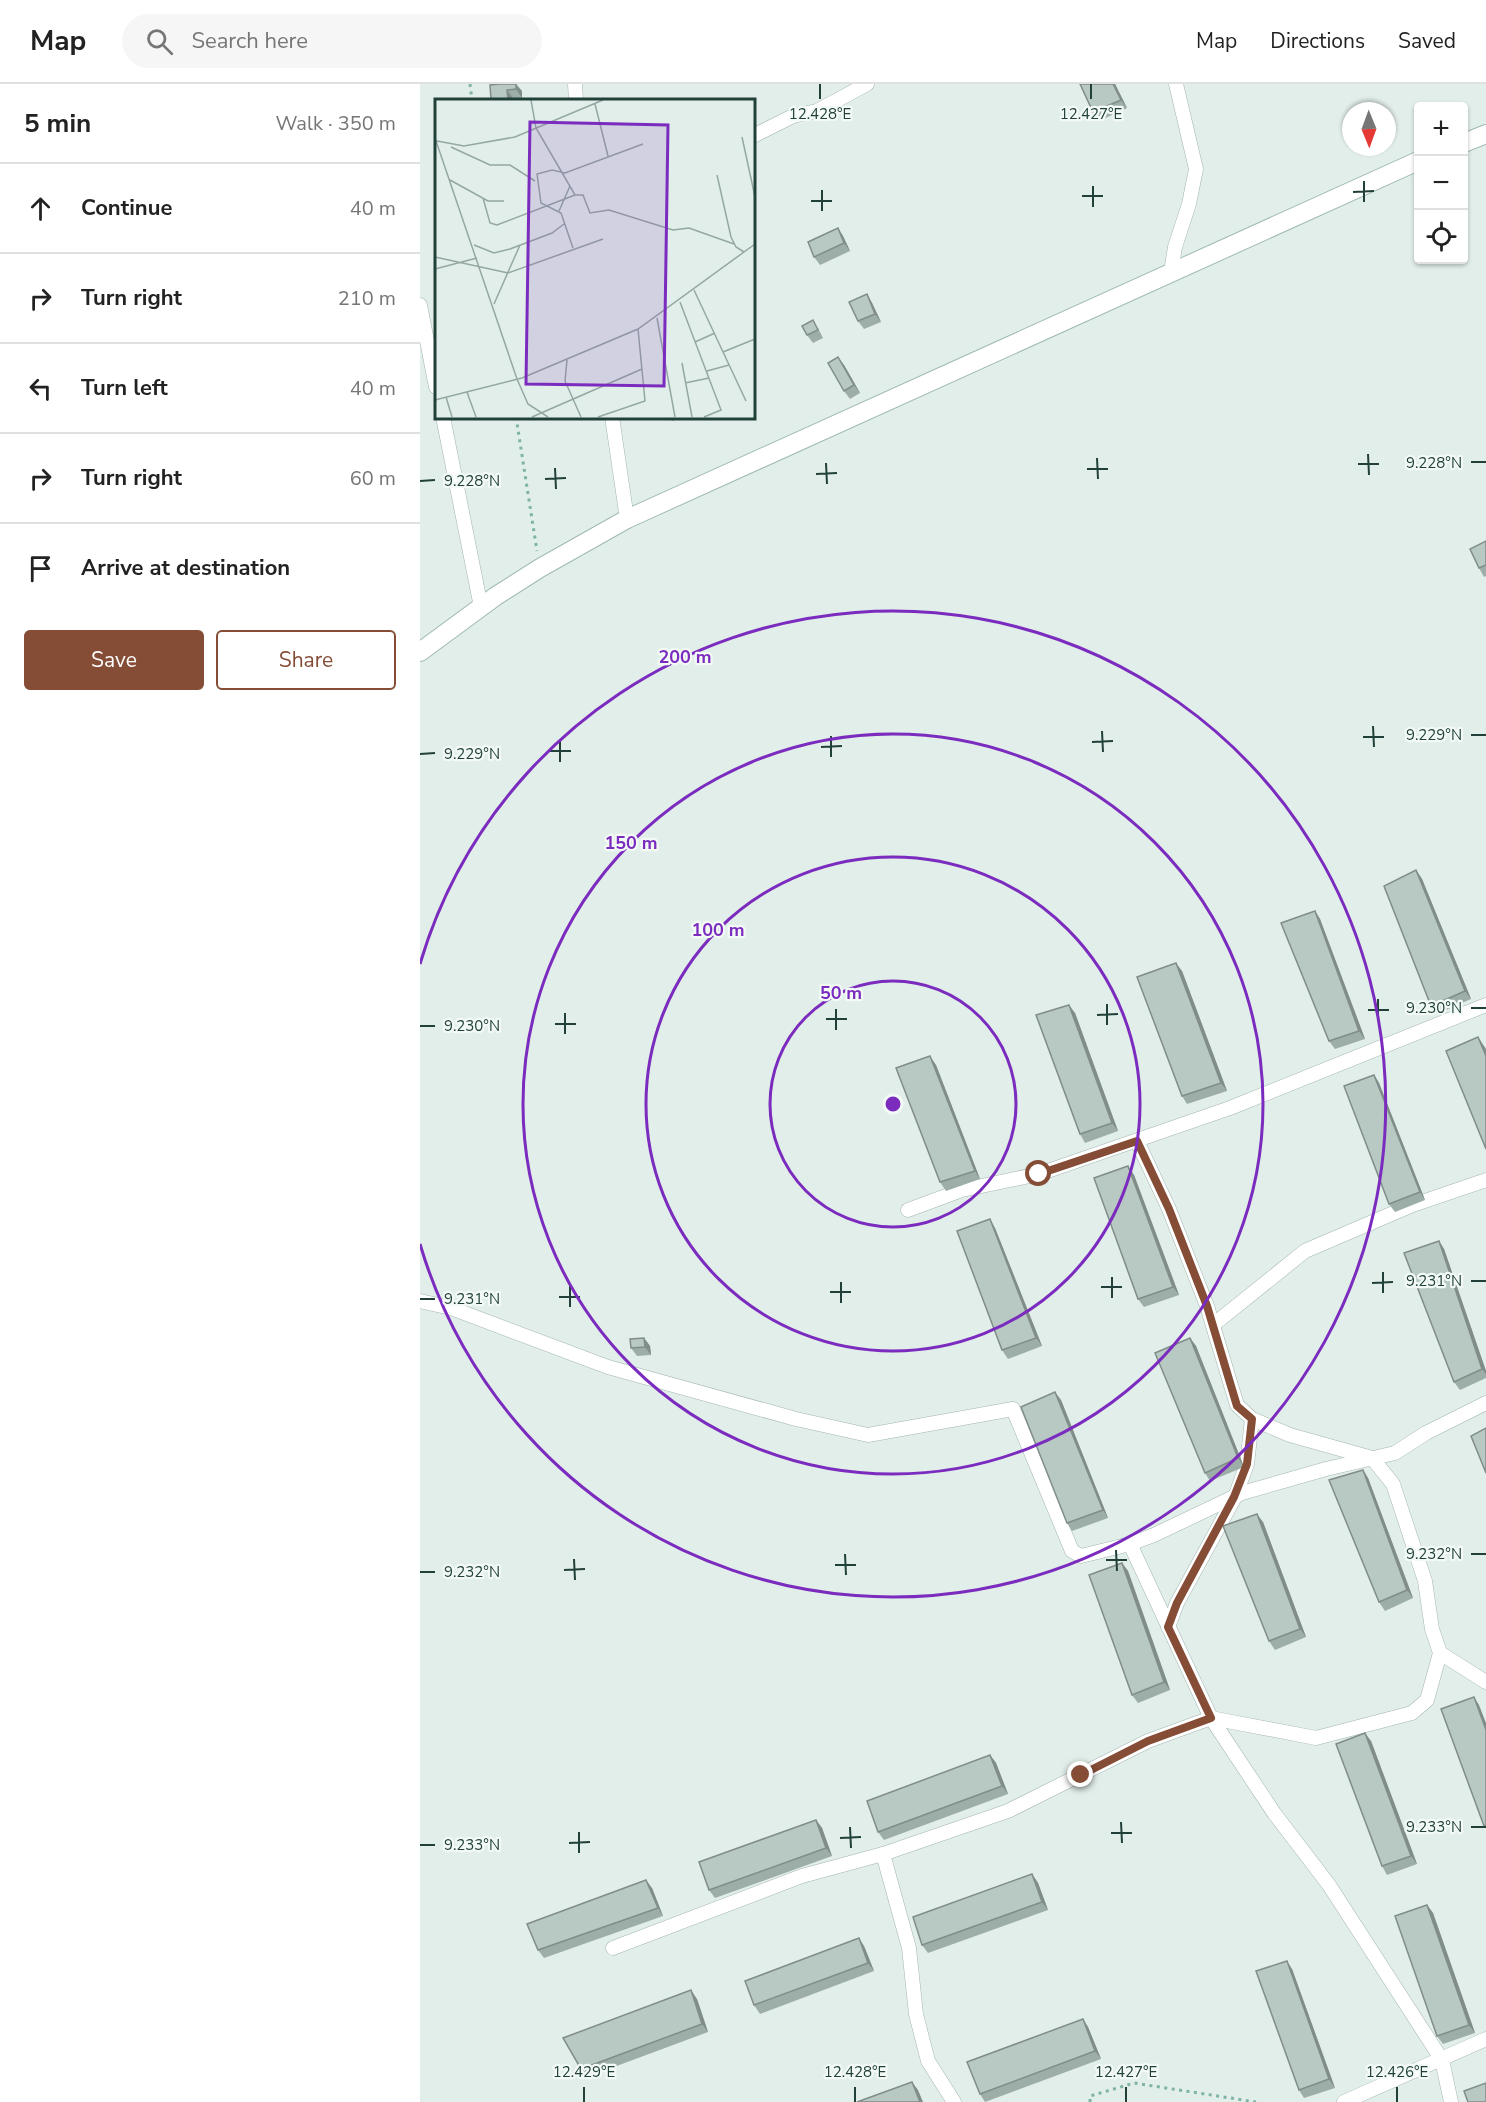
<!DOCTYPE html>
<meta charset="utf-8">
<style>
:root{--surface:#fff;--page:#f6f6f6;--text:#222;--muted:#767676;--line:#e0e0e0;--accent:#854c36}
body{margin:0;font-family:"Nunito Sans",sans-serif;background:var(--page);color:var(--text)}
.controls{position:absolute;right:18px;top:18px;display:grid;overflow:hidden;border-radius:6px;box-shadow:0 2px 4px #0004}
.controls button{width:54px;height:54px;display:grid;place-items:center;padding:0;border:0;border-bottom:2px solid var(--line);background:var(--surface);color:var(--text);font:30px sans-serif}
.compass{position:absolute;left:922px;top:18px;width:54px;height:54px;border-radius:50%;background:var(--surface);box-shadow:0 2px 4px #0004;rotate:179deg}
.stop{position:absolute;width:18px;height:18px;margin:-14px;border:4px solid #854c36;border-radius:50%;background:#fff}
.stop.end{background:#854c36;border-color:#fff;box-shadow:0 2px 6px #0008}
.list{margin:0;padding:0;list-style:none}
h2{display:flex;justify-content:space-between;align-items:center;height:78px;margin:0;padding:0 24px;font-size:26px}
h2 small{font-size:20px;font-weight:400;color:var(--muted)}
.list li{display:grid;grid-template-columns:39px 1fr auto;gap:18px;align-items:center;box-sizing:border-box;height:90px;padding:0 24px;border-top:2px solid var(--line)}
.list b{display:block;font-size:22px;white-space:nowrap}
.list em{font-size:20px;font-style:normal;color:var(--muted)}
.actions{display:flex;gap:12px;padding:18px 24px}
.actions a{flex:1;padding:14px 0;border:2px solid var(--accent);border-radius:6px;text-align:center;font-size:21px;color:var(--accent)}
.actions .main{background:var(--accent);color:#fff}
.icon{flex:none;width:33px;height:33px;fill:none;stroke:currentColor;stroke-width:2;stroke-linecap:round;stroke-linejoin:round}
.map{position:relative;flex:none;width:1066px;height:2018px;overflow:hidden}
header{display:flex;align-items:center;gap:36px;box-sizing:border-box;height:84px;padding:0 30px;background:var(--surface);border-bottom:2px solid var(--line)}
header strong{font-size:28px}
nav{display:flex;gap:33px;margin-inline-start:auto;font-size:21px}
.search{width:420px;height:54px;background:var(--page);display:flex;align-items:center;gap:15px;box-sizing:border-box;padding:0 21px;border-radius:33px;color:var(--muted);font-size:22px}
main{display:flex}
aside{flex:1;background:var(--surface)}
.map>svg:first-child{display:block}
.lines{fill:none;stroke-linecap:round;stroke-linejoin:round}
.minor-casing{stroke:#a4b6b1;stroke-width:15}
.secondary-casing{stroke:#9fbab2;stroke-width:20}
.path{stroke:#7fb4a5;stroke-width:3;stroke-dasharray:3 4.5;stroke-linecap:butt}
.minor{stroke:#fff;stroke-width:14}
.secondary{stroke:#fff;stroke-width:18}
.wall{fill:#9dada7}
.shaded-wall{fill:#808d88}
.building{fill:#b7c9c2;stroke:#808d88;stroke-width:1.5}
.route{stroke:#854c36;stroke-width:8}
.ticks{fill:none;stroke:#204039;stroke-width:2}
.ring{fill:none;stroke:#7b2cbf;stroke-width:3}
.inset-road{fill:none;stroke:#94a8a3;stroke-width:1.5}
.view{fill:#7b2cbf;fill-opacity:0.15;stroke:#7b2cbf;stroke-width:3}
.inset-edge{fill:none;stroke:#204039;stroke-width:3}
.ticks-label{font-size:15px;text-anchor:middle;fill:#204039;stroke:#f3faf6;stroke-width:4.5;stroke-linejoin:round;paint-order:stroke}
.centre{fill:#7b2cbf;stroke:#f3faf6;stroke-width:3}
.ring-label{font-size:18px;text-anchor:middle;font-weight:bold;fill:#7b2cbf;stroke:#f3faf6;stroke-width:4.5;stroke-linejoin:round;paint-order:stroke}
</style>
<header>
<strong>Map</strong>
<div class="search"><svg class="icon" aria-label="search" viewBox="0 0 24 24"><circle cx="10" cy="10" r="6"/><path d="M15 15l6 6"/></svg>Search here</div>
<nav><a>Map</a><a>Directions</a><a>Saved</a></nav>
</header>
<main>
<aside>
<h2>5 min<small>Walk · 350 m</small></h2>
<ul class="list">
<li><svg class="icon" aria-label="ahead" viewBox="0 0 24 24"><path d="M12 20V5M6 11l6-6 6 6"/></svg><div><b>Continue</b></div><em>40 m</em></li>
<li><svg class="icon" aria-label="right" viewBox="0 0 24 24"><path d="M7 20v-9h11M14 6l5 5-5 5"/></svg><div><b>Turn right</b></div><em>210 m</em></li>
<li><svg class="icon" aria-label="left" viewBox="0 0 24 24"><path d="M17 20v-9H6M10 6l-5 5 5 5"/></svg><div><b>Turn left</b></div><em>40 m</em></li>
<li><svg class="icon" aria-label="right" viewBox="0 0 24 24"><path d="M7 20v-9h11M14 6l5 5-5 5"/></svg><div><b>Turn right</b></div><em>60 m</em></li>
<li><svg class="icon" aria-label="arrive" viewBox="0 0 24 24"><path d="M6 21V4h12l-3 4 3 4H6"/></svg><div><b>Arrive at destination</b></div></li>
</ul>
<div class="actions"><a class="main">Save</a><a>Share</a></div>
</aside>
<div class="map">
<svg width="1066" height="2018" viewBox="0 0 1066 2018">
<rect width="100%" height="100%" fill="#e2eee9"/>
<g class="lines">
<defs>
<g id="minor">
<polyline points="155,0 156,16"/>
<polyline points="333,52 373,32 397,27 447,0"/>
<polyline points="751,188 755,163 769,120 776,85 756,0"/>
<polyline points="0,221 16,303"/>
<polyline points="23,333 61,523"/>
<polyline points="192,333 207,435"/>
<polyline points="488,1126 542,1106 619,1090 810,1024 1066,921"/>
<polyline points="0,1217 31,1224 188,1283 376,1335 448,1351 593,1325 652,1467 661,1472 710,1460 791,1634 854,1729 909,1801 1022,1976 1031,2018"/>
<polyline points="793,1241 885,1167 990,1122 1066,1096"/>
<polyline points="710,1460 734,1451 822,1409 906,1385 975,1369 1006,1349 1066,1319"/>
<polyline points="748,1543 757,1519 815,1413 827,1380 832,1335"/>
<polyline points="1020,1569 1066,1598"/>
<polyline points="463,1770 489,1864 496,1930 508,1977 534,2018"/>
<polyline points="193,1864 382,1792 463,1770 588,1727 728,1657 791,1634 896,1654 992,1629 1007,1616 1020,1569 1012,1545 1005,1497 973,1400 952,1374 870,1351 832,1335 817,1321 787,1222 749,1125 717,1057"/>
<polyline points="924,2018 1066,1955"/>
</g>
<g id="secondary">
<polyline points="1044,59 1066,50"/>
<polyline points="0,568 76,512 120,484 207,435 998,77"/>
</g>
</defs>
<use href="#minor" class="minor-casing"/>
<use href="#secondary" class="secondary-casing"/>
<g class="path">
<polyline points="50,0 52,16"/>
<polyline points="96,333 117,467"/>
<polyline points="670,2018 670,2012 714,1999 836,2018"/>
</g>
<use href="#minor" class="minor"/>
<use href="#secondary" class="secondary"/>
</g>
<g class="wall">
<polygon points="80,0 102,7 102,14 93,14"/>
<polygon points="660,0 695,0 707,24 679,37 673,28"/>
<polygon points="418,144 423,152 430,167 400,181 394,173"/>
<polygon points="447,210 452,219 461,238 444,245 438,237"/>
<polygon points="398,244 403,254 393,259 387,251"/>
<polygon points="424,281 440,309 430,315 424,307"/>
<polygon points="250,333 260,333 261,334 252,337"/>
<polygon points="1066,457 1066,492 1064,493 1059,484"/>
<polygon points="996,786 1002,795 1051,915 1017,930 1011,922"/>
<polygon points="895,827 900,835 945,955 915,965 909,957"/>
<polygon points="762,887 807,1007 767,1020 762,1012"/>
<polygon points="655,929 698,1047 665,1059 660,1050"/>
<polygon points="516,981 560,1095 526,1107 520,1098"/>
<polygon points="954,991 959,999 1005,1116 975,1128 969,1120"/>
<polygon points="708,1082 714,1091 759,1211 724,1223 718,1215"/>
<polygon points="575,1144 622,1262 588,1275 582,1266"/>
<polygon points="1019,1157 1024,1165 1066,1287 1066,1294 1040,1306 1034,1298"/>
<polygon points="224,1254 230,1262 231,1271 217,1272 211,1264"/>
<polygon points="770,1254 776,1262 824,1383 790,1397 785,1389"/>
<polygon points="641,1316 688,1434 652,1447 647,1439"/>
<polygon points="943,1386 948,1394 993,1514 965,1527 959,1518"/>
<polygon points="843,1438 886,1553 855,1566 849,1557"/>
<polygon points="702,1479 708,1487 750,1606 718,1619 712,1611"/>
<polygon points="951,1657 997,1780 967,1791 962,1782"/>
<polygon points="570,1671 576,1679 588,1710 464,1756 458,1748"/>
<polygon points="396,1736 402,1744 412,1772 295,1814 289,1806"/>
<polygon points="612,1790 618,1799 628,1826 508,1869 502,1861"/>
<polygon points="232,1804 243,1832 124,1874 118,1866"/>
<polygon points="1007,1821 1013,1829 1055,1949 1023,1960 1017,1952"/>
<polygon points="444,1862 454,1887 340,1930 334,1921"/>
<polygon points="872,1885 915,2004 884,2014 879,2006"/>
<polygon points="277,1915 288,1948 167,1993 161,1985"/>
<polygon points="663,1935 668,1943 681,1975 565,2018 560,2010"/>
</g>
<g class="shaded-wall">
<polygon points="96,0 102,7 102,14 96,5"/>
<polygon points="693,0 695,0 707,24 701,16"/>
<polygon points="87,6 93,14 93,16 88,16"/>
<polygon points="418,144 423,152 430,167 424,159"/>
<polygon points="447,210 452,219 461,238 455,230"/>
<polygon points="418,273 424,281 440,309 434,301"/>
<polygon points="996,786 1002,795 1051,915 1045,907"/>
<polygon points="895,827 900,835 945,955 939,947"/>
<polygon points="756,879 762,887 807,1007 801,999"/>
<polygon points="649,921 655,929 698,1047 692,1039"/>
<polygon points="1058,953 1066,965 1066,972"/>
<polygon points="510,972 516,981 560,1095 555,1087"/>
<polygon points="954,991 959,999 1005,1116 1000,1108"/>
<polygon points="708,1082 714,1091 759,1211 753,1203"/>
<polygon points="570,1135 575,1144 622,1262 616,1254"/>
<polygon points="1019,1157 1024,1165 1066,1287 1066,1290 1062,1285"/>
<polygon points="224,1254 230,1262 231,1271 225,1263"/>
<polygon points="770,1254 776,1262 824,1383 818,1374"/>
<polygon points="635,1308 641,1316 688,1434 683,1426"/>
<polygon points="943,1386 948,1394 993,1514 987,1506"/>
<polygon points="837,1430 843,1438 886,1553 880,1545"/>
<polygon points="702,1479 708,1487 750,1606 744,1598"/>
<polygon points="1054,1613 1059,1621 1066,1639 1066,1646"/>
<polygon points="945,1649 951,1657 997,1780 991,1772"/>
<polygon points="570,1671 576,1679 588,1710 582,1702"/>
<polygon points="396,1736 402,1744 412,1772 406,1764"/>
<polygon points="612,1790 618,1799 628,1826 622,1818"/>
<polygon points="226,1796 232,1804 243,1832 238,1824"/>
<polygon points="1007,1821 1013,1829 1055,1949 1049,1941"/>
<polygon points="439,1854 444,1862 454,1887 448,1879"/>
<polygon points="867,1877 872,1885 915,2004 909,1995"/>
<polygon points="271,1906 277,1915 288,1948 282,1940"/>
<polygon points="663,1935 668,1943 681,1975 675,1967"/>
<polygon points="492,1998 498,2006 503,2018 500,2018"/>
</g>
<g class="building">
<polygon points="80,0 96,0 96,5 87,6 88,16 71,16 70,1"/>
<polygon points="660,0 693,0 701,16 673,28"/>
<polygon points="418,144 424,159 394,173 388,158"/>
<polygon points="447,210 455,230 438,237 429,218"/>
<polygon points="393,236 398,246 387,251 382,242"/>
<polygon points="418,273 434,301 424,307 408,279"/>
<polygon points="1066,457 1066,481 1059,484 1050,465"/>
<polygon points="996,786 1045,907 1011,922 964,802"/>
<polygon points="895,827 939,947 909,957 861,839"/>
<polygon points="756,879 801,999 762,1012 717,893"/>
<polygon points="649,921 692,1039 660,1050 616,931"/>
<polygon points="1058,953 1066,972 1066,1065 1026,967"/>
<polygon points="510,972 555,1087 520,1098 476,984"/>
<polygon points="954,991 1000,1108 969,1120 924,1002"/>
<polygon points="708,1082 753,1203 718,1215 674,1094"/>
<polygon points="570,1135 616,1254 582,1266 537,1147"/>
<polygon points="1019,1157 1062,1285 1034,1298 984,1169"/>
<polygon points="224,1254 225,1263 211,1264 210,1255"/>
<polygon points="770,1254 818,1374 785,1389 735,1269"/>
<polygon points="635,1308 683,1426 647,1439 601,1323"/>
<polygon points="1066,1344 1066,1389 1051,1352"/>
<polygon points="943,1386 987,1506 959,1518 909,1396"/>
<polygon points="837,1430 880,1545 849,1557 803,1442"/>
<polygon points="702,1479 744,1598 712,1611 669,1491"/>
<polygon points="1054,1613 1066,1646 1066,1741 1064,1742 1021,1625"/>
<polygon points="945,1649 991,1772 962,1782 916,1660"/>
<polygon points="570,1671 582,1702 458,1748 447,1717"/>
<polygon points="396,1736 406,1764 289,1806 279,1778"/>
<polygon points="612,1790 622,1818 502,1861 493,1833"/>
<polygon points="226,1796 238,1824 118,1866 107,1840"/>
<polygon points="1007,1821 1049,1941 1017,1952 975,1832"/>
<polygon points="439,1854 448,1879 334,1921 325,1897"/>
<polygon points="867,1877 909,1995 879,2006 836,1887"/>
<polygon points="271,1906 282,1940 161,1985 143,1954"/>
<polygon points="663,1935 675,1967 560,2010 547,1978"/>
<polygon points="492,1998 500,2018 437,2018"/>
<polygon points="1066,1999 1066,2018 1048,2018 1044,2007"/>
</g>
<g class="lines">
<polyline class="route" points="619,1090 717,1057 749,1125 787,1222 817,1322 832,1335 827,1380 814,1413 757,1519 748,1543 791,1634 728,1657 661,1691"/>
</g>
<path class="ticks" d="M400 0V15M671 0V15M944 97V118M673 102V123M402 106V127M933 108 954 107M662 112H683M391 117H412M948 370 949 391M677 374 678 395M1051 378H1066M406 379 407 400M938 380H959M135 384 136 405M667 385H688M396 390 417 389M125 395 146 394M0 397 15 396M953 642 954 663M682 647 683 668M1051 651H1066M411 652V673M943 653H964M140 657V678M672 658 693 657M401 663 422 662M130 667H151M0 670 15 669M958 915V936M687 920V941M1051 924H1066M416 925V946M948 926H969M145 929V950M677 931 698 930M406 935H427M135 940H156M0 942H15M963 1188V1209M692 1193V1214M1051 1197H1066M421 1198V1219M952 1199 973 1198M150 1202V1223M681 1203H702M410 1208H431M139 1213H160M0 1215H15M696 1466 697 1487M425 1470 426 1491M1051 1470H1066M154 1475 155 1496M686 1476H707M415 1481H436M144 1486 165 1485M0 1488H15M701 1738 702 1759M430 1743 431 1764M1051 1743H1066M159 1748V1769M691 1749H712M420 1754 441 1753M149 1759 170 1758M0 1761H15M164 2003V2018M435 2003V2018M706 2003V2018M977 2003V2018"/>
<g class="ring">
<circle cx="473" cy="1020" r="123"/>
<circle cx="473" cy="1020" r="247"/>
<circle cx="473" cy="1020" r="370"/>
<path d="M0 880A493 493 0 1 1 0 1160"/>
</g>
<g transform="translate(15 15)">
<rect width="320" height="320" fill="#e2eee9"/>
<path class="inset-road" d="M96 1 101 29 140 96H148L155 114 174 111 238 131 254 129 299 145M160 5 173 57M307 38 320 98M0 39 82 280 93 305 113 318M2 42 29 47 80 38 168 1M16 48 55 66H75L100 82M282 76 296 138 301 148 309 153M15 81 53 102H69M48 99 55 124 62 126 140 96M124 112 135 87M39 146 59 154 75 150 117 134 129 125M138 149 126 114 106 104 102 75 117 71 130 74 208 45M0 158 73 174 168 140M0 170 42 159M259 191 311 302M245 203 286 311 269 318M59 205 85 146M222 219 240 318M260 243 280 234M288 253 320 240M132 261 130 282 146 318M247 264 257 318M272 272 294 266M250 284 274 279M32 293 41 318M11 298 17 318M0 301 87 279 203 230 320 145M97 318 207 270M163 318 210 302 203 230"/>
<path class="view" d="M95 23 233 26 229 287 91 285Z"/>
<rect width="320" height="320" class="inset-edge"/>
</g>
<g class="ticks-label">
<text x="400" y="35">12.428°E</text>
<text x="671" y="35">12.427°E</text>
<text x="1014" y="384">9.228°N</text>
<text x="52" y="402">9.228°N</text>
<text x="1014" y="656">9.229°N</text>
<text x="52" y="675">9.229°N</text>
<text x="1014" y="929">9.230°N</text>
<text x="52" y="947">9.230°N</text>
<text x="1014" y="1202">9.231°N</text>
<text x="52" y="1220">9.231°N</text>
<text x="1014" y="1475">9.232°N</text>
<text x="52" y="1493">9.232°N</text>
<text x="1014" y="1748">9.233°N</text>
<text x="52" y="1766">9.233°N</text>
<text x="164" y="1993">12.429°E</text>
<text x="435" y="1993">12.428°E</text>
<text x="706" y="1993">12.427°E</text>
<text x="977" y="1993">12.426°E</text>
</g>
<circle cx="473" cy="1020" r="9" class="centre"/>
<g class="ring-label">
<text x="265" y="579">200 m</text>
<text x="211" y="765">150 m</text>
<text x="298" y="852">100 m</text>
<text x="421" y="915">50 m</text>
</g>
</svg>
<div class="controls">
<button>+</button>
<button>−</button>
<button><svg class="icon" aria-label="locate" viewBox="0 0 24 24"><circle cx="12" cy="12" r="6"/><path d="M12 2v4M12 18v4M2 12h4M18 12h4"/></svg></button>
</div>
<svg class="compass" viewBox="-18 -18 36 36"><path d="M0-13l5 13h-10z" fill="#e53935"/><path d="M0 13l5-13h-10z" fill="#767676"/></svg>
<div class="stop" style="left:619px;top:1090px"></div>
<div class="stop end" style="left:661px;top:1691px"></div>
</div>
</main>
